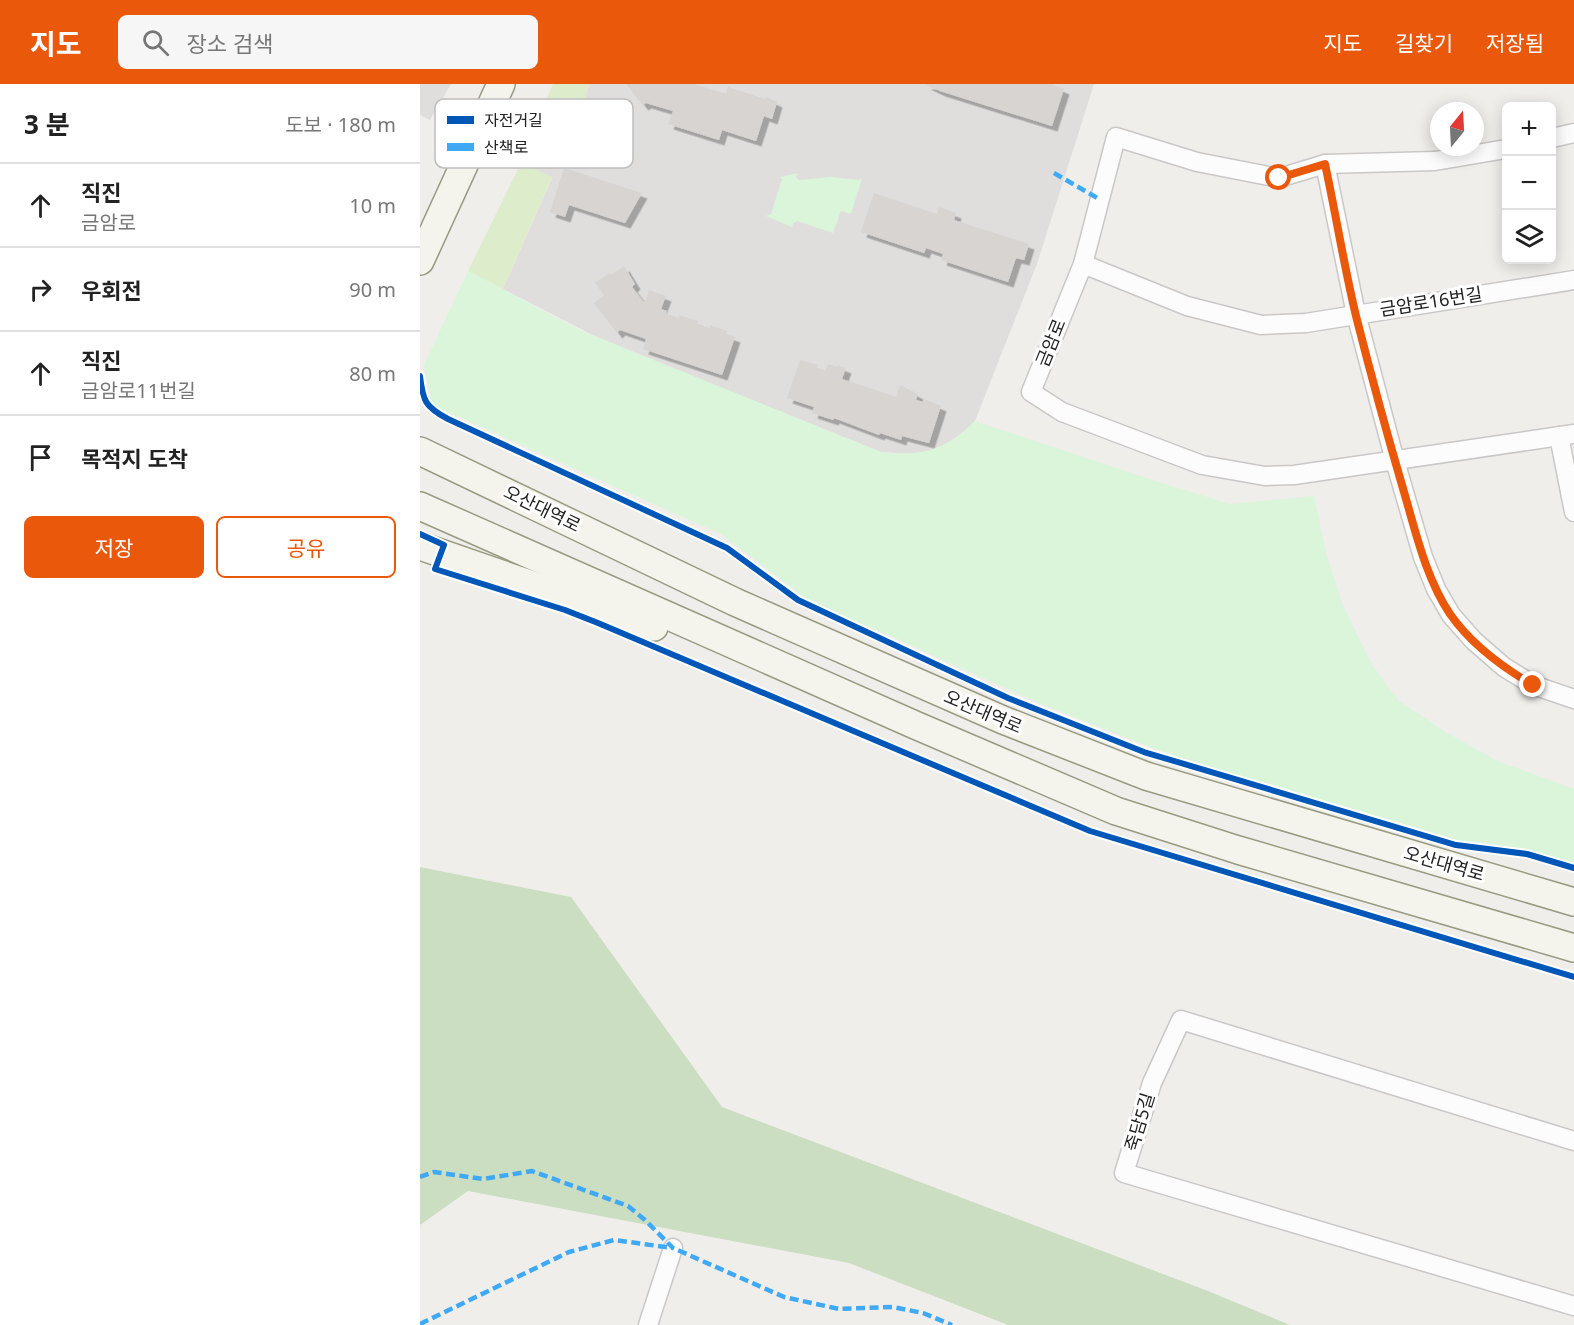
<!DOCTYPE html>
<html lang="ko">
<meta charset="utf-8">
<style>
:root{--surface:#fff;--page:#f6f6f6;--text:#222;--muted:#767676;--line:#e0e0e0;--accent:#ea580c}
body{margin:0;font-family:"Noto Sans","Noto Sans KR",sans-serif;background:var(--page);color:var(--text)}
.controls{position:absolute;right:18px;top:18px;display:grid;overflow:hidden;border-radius:9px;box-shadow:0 3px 15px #0003}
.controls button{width:54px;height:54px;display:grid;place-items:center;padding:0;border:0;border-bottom:2px solid var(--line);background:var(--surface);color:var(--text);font:30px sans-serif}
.compass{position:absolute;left:1010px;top:18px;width:54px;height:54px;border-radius:50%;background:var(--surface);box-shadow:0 3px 15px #0003;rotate:18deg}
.stop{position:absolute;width:18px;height:18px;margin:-14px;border:4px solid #ea580c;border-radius:50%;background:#fff}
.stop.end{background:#ea580c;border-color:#fff;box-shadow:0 2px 6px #0008}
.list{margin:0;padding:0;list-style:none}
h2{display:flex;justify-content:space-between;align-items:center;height:78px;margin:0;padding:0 24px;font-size:26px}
h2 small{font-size:20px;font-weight:400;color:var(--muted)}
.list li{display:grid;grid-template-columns:39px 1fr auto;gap:18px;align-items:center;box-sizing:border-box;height:84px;padding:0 24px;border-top:2px solid var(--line)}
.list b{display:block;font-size:22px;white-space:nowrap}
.list p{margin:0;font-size:20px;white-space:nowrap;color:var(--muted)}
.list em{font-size:20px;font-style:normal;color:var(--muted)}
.actions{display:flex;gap:12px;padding:18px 24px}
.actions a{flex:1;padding:14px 0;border:2px solid var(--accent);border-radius:9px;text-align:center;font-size:21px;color:var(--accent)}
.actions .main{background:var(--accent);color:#fff}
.icon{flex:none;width:33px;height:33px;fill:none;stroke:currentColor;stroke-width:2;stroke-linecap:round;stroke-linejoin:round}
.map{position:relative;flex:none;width:1154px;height:1241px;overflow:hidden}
header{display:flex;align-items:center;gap:36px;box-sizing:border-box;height:84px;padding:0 30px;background:var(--accent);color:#fff}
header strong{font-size:28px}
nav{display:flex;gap:33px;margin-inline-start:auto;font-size:21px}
.search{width:420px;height:54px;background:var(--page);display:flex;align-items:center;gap:15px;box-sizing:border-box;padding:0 21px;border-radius:9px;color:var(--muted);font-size:22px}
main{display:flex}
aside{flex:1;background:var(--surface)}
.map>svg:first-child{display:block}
.residential{fill:#dfdedc}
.grass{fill:#ddeccb}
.forest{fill:#cbdec1}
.park{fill:#daf5da}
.building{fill:#d7d4d2;filter:url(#shadow)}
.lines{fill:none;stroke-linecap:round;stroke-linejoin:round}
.street-casing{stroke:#c9c8c7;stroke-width:21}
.secondary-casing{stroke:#999a82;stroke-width:30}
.street{stroke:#fdfcfc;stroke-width:18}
.secondary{stroke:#f4f4ed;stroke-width:27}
.quiet{stroke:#3fa9f5;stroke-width:4.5;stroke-dasharray:9 4.5;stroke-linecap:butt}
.cycleway-casing{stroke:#fff;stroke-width:10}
.cycleway{stroke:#0057b8;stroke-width:6}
.route{stroke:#ea580c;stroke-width:8}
.labels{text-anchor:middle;stroke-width:6;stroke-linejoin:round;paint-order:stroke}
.street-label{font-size:18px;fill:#222;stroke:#fff}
.key{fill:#fff;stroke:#bdbdbd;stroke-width:1.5}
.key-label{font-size:16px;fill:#222}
</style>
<header>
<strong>지도</strong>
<div class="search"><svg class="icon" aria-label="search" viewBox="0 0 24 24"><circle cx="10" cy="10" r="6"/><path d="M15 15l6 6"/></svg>장소 검색</div>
<nav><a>지도</a><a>길찾기</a><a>저장됨</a></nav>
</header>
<main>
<aside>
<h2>3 분<small>도보 · 180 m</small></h2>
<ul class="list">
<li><svg class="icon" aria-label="ahead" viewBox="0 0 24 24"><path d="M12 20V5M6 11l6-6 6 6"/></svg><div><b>직진</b><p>금암로</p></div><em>10 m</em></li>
<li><svg class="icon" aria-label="right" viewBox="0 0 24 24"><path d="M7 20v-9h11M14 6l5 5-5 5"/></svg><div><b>우회전</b></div><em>90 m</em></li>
<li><svg class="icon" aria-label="ahead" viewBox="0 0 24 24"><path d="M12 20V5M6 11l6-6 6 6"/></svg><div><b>직진</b><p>금암로11번길</p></div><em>80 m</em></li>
<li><svg class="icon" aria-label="arrive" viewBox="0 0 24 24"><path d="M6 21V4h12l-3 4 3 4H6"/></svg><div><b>목적지 도착</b></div></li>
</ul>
<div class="actions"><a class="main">저장</a><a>공유</a></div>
</aside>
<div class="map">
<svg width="1154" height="1241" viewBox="0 0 1154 1241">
<defs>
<filter id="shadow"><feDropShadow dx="5.5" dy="5.5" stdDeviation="0" flood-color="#0004"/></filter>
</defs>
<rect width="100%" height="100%" fill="#f0eeeb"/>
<g class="residential">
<polygon points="0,0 31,0 10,36 0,31"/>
<polygon points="170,0 674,0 617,180 555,337 543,349 527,360 508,367 492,370 461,368 192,261 83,205 132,94 101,79 127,14 159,28"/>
</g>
<g class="grass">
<polygon points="133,0 170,0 159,29 127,14"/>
<polygon points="101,79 132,93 83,205 48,187"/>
</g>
<polygon class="forest" points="0,783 151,813 302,1023 788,1207 870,1241 588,1241 429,1179 48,1107 0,1141"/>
<g class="park">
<polygon points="378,89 376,93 379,96 411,93 439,96 442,94 431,130 421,127 413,149 377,137 373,139 372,143 346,132 351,130 362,95 360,93"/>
<path d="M48 187 160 246 461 368C501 373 526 366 555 337L752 402 810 420 894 412 906 468 922 519 951 579 978 616 1027 649 1078 677 1154 705V780L1104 766 1044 758 774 679 712 656 619 619 385 514 301 450 12 321 4 281Z"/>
</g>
<g class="building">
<polygon points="206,0 274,0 306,10 308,3 345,15 346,13 357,18 352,35 344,32 336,57 302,46 299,56 248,40 253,27 226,19 223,21"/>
<polygon points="505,0 632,0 644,5 632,42 520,7"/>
<polygon points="144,84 222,109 205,139 149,121 145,133 130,128"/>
<polygon points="454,109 517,130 519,123 536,129 534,136 609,160 604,176 596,174 588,198 521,176 523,170 506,164 504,169 441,148"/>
<polygon points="204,182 215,200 212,203 223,217 225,218 229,206 246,212 241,225 247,227 246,230 259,234 259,231 278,237 277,240 290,244 290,241 307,247 306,250 315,253 302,291 223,265 226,255 200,246 197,249 174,219 184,211 175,199 189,189 191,191"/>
<polygon points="380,276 398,281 397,284 405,287 408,280 417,283 418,281 426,284 422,295 476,313 480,301 498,310 496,316 503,318 504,315 521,322 509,359 482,352 481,356 460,349 459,351 414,334 413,336 392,329 394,323 367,314"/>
</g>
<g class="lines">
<defs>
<g id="street">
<polyline points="1132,54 1154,49"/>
<polyline points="1086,65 1015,77 905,80 859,94 777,78 696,53 663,180 611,308 642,328 782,381 845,392 874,391 1154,350"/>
<polyline points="905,80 936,230 975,377 1003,473 1016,505 1031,531 1054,557 1084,583 1113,601 1154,615"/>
<polyline points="663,180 767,222 841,241 886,239 1154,196"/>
<polyline points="1139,352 1154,428"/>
<polyline points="1154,1057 761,936 732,999 704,1089 1154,1222"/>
<polyline points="228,1241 253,1164"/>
</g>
<g id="secondary">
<polyline points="0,177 81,0"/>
<polyline points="0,367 315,518 583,636 726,692 1154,818"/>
<polyline points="0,422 495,641 696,727 818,766 1154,864"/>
<polyline points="0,462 234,543"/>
</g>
</defs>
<use href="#street" class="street-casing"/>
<use href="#secondary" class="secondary-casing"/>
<use href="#street" class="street"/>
<use href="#secondary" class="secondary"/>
<g class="quiet">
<polyline points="634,89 679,115"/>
<polyline points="0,1093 14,1088 63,1095 112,1087 208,1122 225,1136 253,1164 364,1213 419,1225 473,1223 503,1229 532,1241"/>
<polyline points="0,1240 149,1168 194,1156 253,1164"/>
</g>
<defs>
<g id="cycleway">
<path d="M0 292C3 317 5 323 28 335L307 464 378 516 588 614 724 668 1036 761 1107 770 1154 784"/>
<polyline points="0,450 24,461 15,485 145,526 178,539 670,747 1154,893"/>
</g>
</defs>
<use href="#cycleway" class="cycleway-casing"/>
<use href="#cycleway" class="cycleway"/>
</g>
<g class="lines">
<path class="route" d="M859 94 905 80C916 131 924 182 936 232 951 291 967 350 984 408 996 449 1006 494 1030 530 1051 560 1082 583 1113 601"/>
</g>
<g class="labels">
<g class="street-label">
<text transform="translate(1011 218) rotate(-9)" y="6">금암로16번길</text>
<text transform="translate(631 259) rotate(-68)" y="6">금암로</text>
<text transform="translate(122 425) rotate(26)" y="6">오산대역로</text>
<text transform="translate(563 628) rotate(23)" y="6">오산대역로</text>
<text transform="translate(1024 780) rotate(16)" y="6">오산대역로</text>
<text transform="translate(720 1038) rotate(-73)" y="6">죽담5길</text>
</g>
</g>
<rect x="15" y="15" width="198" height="69" rx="9" class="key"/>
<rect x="27" y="32" width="27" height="8" fill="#0057b8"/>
<rect x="27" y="59" width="27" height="8" fill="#3fa9f5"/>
<g class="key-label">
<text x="64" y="42">자전거길</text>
<text x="64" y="69">산책로</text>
</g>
</svg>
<div class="controls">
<button>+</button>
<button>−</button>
<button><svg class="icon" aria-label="layers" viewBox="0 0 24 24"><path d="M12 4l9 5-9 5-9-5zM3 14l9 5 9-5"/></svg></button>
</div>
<svg class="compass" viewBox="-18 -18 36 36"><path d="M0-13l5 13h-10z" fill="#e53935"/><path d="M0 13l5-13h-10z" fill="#767676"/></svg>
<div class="stop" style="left:859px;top:94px"></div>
<div class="stop end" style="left:1113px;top:601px"></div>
</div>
</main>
